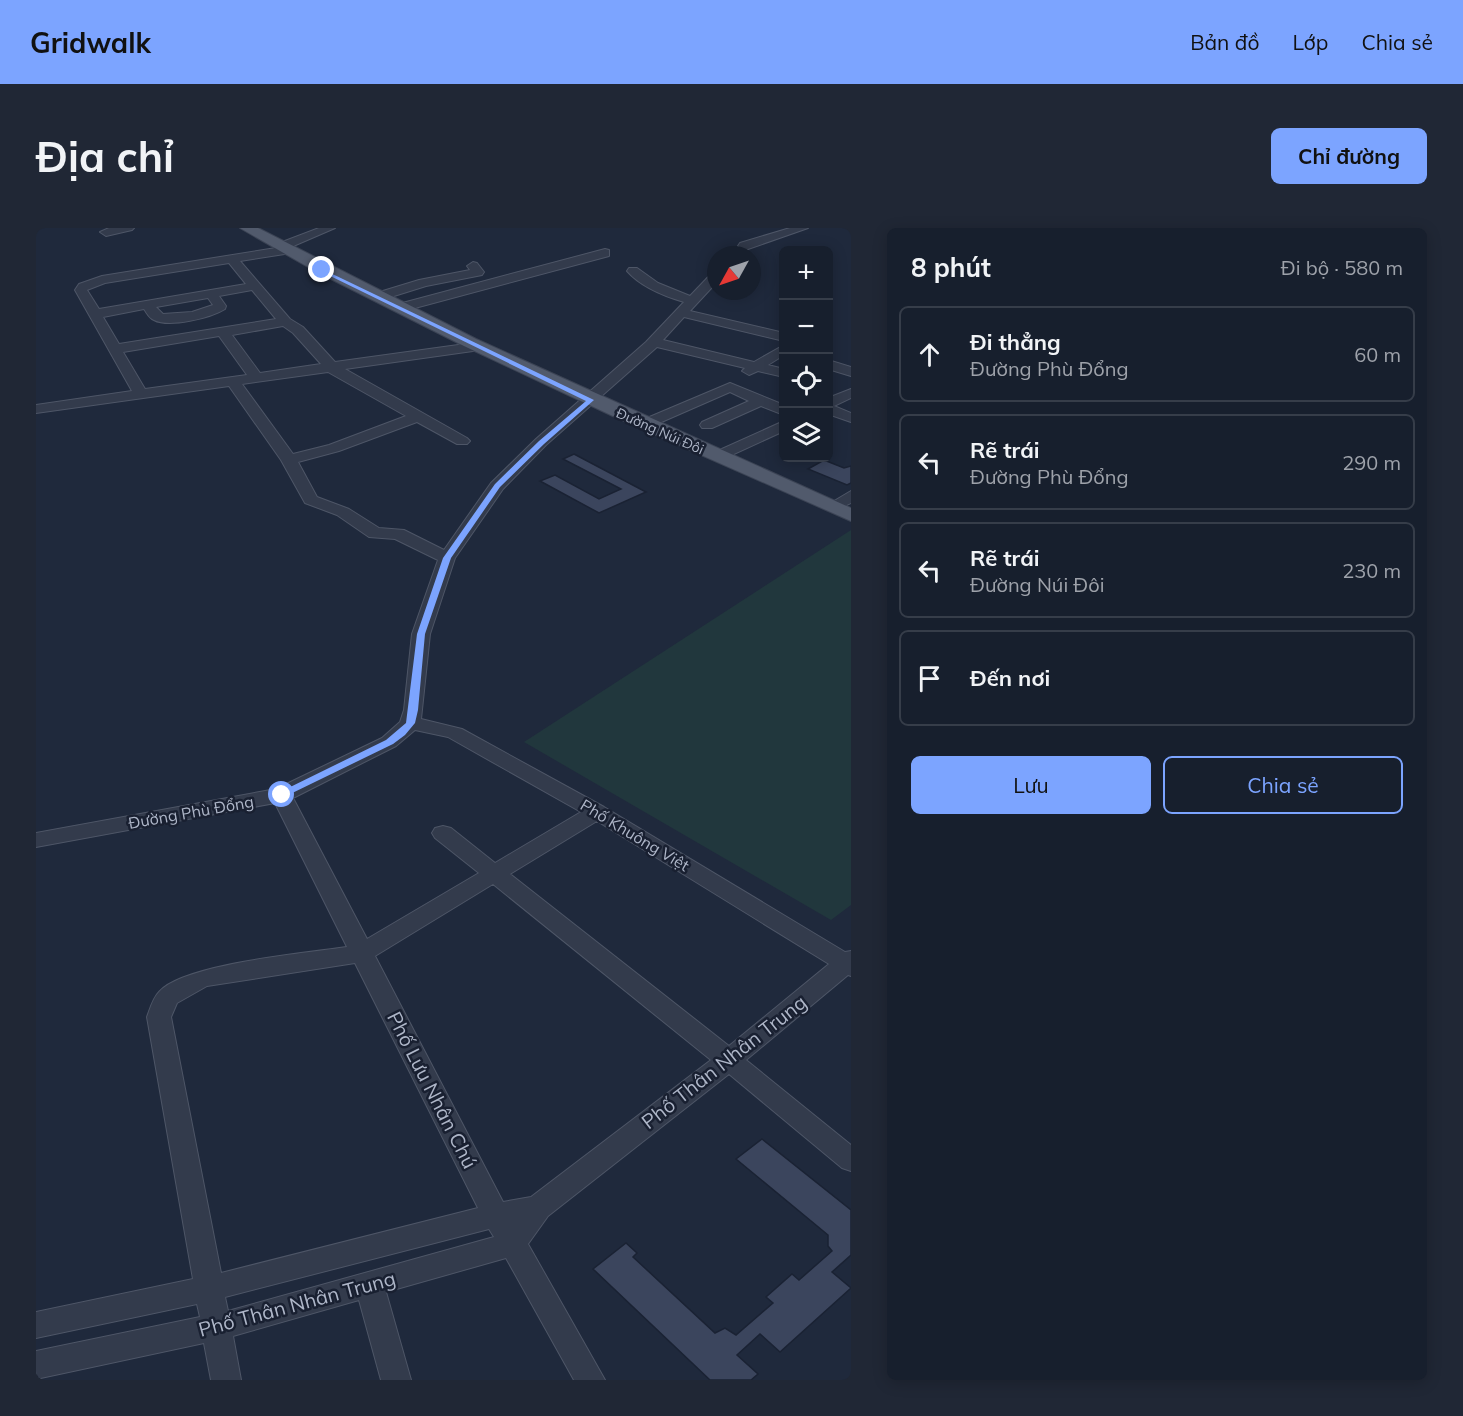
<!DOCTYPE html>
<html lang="vi">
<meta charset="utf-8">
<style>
:root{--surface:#171f2d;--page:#202735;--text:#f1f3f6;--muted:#9ea2aa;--line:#363d49;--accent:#7ca4ff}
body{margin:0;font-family:Mulish,sans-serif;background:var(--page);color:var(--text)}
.controls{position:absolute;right:18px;top:18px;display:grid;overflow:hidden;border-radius:9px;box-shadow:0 3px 15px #0003}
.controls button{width:54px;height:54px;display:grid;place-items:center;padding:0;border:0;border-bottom:2px solid var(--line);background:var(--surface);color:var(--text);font:30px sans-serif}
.compass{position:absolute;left:671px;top:18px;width:54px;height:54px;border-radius:50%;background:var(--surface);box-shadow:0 3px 15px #0003;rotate:230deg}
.stop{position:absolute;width:18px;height:18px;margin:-14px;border:4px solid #7ca4ff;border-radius:50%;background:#fff}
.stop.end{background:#7ca4ff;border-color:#fff;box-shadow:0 2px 6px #0008}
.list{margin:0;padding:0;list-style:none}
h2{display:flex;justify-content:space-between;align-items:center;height:78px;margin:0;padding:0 24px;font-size:26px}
h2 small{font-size:20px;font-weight:400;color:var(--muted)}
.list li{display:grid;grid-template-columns:39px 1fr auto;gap:18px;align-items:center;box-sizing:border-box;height:96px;margin:0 12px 12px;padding:0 12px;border:2px solid var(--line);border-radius:9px}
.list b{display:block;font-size:22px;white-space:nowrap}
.list p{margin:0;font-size:20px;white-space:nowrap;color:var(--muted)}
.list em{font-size:20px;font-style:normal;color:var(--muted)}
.actions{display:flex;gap:12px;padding:18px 24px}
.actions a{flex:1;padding:14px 0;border:2px solid var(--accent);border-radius:9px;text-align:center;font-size:21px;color:var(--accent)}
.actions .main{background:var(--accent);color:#111}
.icon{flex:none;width:33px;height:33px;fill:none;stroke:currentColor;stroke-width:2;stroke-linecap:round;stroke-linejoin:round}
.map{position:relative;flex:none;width:815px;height:1152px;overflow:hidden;border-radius:9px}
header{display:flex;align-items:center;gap:36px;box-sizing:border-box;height:84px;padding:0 30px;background:var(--accent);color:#111}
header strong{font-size:28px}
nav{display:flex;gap:33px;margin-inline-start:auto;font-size:21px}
.intro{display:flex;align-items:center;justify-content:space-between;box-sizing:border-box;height:144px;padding:0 36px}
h1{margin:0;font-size:42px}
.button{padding:15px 27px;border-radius:9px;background:var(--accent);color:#111;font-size:21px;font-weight:700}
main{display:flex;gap:36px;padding:0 36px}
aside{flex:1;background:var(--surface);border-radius:9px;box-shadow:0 3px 15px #0003}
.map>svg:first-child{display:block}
.green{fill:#21373d}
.building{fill:#3b455d;stroke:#1a2233;stroke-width:1.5}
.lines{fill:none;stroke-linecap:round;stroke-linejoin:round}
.minor-casing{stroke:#4e5667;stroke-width:2}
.major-casing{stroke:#3c4455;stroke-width:2}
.minor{fill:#333b4c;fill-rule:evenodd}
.major{fill:#515a6c;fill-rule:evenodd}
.route{fill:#7ca4ff}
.labels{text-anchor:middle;stroke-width:5;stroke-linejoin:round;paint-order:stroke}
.far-street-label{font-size:14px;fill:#aeb6c8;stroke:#192031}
.street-label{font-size:16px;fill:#aeb6c8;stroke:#192031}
.near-street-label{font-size:20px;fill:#aeb6c8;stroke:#192031}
</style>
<header>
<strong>Gridwalk</strong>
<nav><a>Bản đồ</a><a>Lớp</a><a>Chia sẻ</a></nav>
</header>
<div class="intro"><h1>Địa chỉ</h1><a class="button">Chỉ đường</a></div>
<main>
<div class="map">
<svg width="815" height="1152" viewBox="0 0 815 1152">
<rect width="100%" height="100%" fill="#1f293c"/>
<polygon class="green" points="815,302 815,677 795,692 488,514"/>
<g class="building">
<polygon points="538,226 610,264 563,285 504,253 519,247 563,271 585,261 527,231"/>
<polygon points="788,232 808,240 815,238 815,255 811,257 772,241"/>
<polygon points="726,911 815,982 815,1027 796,1044 815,1060 744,1124 724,1106 701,1127 722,1146 715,1152 674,1152 557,1041 590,1015 601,1025 597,1029 679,1105 689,1100 700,1107 737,1075 730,1069 756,1046 763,1052 796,1023 792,1018 792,1007 700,931"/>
</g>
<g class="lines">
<defs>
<g id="minor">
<polygon points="73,0 98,0 96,2 70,8 64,4"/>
<path d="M283 0H299L255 19 257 22 255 25 204 33 254 91 267 99 299 134 444 114 451 118 444 122 309 141 431 210 434 213 431 216H421L381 194 303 223 262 234 281 269 313 281 343 300 368 302 408 322 455 255 500 211 610 114 648 74C628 68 605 59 591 43L593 40H601L622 55 654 68 676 45 680 44V55L654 83 748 105V113L648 89 627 112 718 134 748 117V127L732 137 748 141V149L722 143 713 147 706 143 709 140 621 119 510 217 467 261 419 330 394 406 385 491 426 501 568 579 809 724 815 723V748L812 747 710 832 815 917V943L806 940 693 846 512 988 492 1016 569 1152H538L470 1030 350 1064 375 1152H345L323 1072 197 1108 205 1152H175L168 1115 0 1151V1123L164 1089 161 1076 0 1110V1084L157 1051 111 789C114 781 117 770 123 764 147 736 271 725 311 719L239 575 0 619V605L240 561 346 510 364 494 368 482 376 406 402 332 359 311 333 309 301 287 269 275 245 232 193 158 0 185V177L96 163 39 62 43 56 66 48 240 20 241 16ZM193 35 210 56 63 81 51 62 69 55ZM216 62 240 91 83 116 67 89 108 81C111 85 113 90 118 92 133 100 175 90 189 81L190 78 183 68ZM172 70 177 77 156 84 127 86 120 79ZM247 98 257 105 285 136 224 145 196 107ZM183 108 211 147 109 161 87 124ZM292 144 370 188 293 217 257 226 206 156ZM379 502 412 509 545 584 459 635 415 600 407 598 399 600 396 605 399 610 443 645 331 711 257 570 360 518ZM561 593 793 736 693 818 474 646ZM457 656 675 832 495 969 467 974 339 728ZM319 735 442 980 185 1045 135 789 141 775 171 758ZM453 1001 458 1009 192 1083 189 1069Z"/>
<polygon points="754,0 772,0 712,21 708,22 702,18 704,15"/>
<polygon points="569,21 573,22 573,28 364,84 358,80 359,77"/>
<polygon points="437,34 441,35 448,44 446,47 390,58 342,73 336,69 337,66 383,52 434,42 431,38"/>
<polygon points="792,132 815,139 815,148 792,141"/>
<polygon points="694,155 748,177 748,187 725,178 676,200 666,200 664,197 666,194 713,173 694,164 614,199 604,199 602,196 604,193"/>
<polygon points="815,161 815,170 798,178 815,185 815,194 792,186 792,170"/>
<polygon points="748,193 748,203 687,231 677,231 674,228 677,225"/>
<polygon points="815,263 815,275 796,284 788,279"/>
</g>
<polygon id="major" points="204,0 222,0 440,111 815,280 815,293 579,189 428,118 279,43"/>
</defs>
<use href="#minor" class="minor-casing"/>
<use href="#major" class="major-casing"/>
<use href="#minor" class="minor"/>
<use href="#major" class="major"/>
</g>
<polygon class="route" points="284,40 558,172 508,216 464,259 415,330 389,406 382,482 379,495 369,507 357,516 246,570 241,567 242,565 350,512 370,495 381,406 407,330 459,256 503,213 550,173 284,43"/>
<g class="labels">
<g class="far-street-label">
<text transform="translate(624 203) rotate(24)" y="5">Đường Núi Đôi</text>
</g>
<g class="street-label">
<text transform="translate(155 584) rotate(-10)" y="6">Đường Phù Đổng</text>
<text transform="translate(599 607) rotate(31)" y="6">Phố Khuông Việt</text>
</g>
<g class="near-street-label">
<text transform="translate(688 834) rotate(-38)" y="7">Phố Thân Nhân Trung</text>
<text transform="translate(396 862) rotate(63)" y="7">Phố Lưu Nhân Chú</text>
<text transform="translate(261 1076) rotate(-15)" y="7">Phố Thân Nhân Trung</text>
</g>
</g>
</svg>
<div class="controls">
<button>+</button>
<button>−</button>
<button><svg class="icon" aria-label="locate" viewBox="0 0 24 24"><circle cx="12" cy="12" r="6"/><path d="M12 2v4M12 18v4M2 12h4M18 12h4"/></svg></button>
<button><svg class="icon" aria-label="layers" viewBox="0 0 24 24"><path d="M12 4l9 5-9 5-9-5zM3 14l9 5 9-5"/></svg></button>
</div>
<svg class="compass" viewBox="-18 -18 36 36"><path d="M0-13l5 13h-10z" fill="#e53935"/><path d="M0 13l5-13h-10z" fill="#9ea2aa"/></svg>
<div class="stop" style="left:246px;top:567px"></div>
<div class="stop end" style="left:286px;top:42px"></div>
</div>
<aside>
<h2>8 phút<small>Đi bộ · 580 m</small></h2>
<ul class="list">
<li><svg class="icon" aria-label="ahead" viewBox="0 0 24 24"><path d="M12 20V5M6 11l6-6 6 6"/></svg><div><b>Đi thẳng</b><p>Đường Phù Đổng</p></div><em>60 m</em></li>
<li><svg class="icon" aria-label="left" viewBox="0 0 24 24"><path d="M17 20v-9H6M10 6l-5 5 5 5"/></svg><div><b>Rẽ trái</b><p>Đường Phù Đổng</p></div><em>290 m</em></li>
<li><svg class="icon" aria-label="left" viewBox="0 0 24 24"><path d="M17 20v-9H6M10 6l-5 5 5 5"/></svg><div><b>Rẽ trái</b><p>Đường Núi Đôi</p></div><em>230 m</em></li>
<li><svg class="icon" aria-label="arrive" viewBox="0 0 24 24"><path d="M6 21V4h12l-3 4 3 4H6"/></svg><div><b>Đến nơi</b></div></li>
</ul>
<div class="actions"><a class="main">Lưu</a><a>Chia sẻ</a></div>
</aside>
</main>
